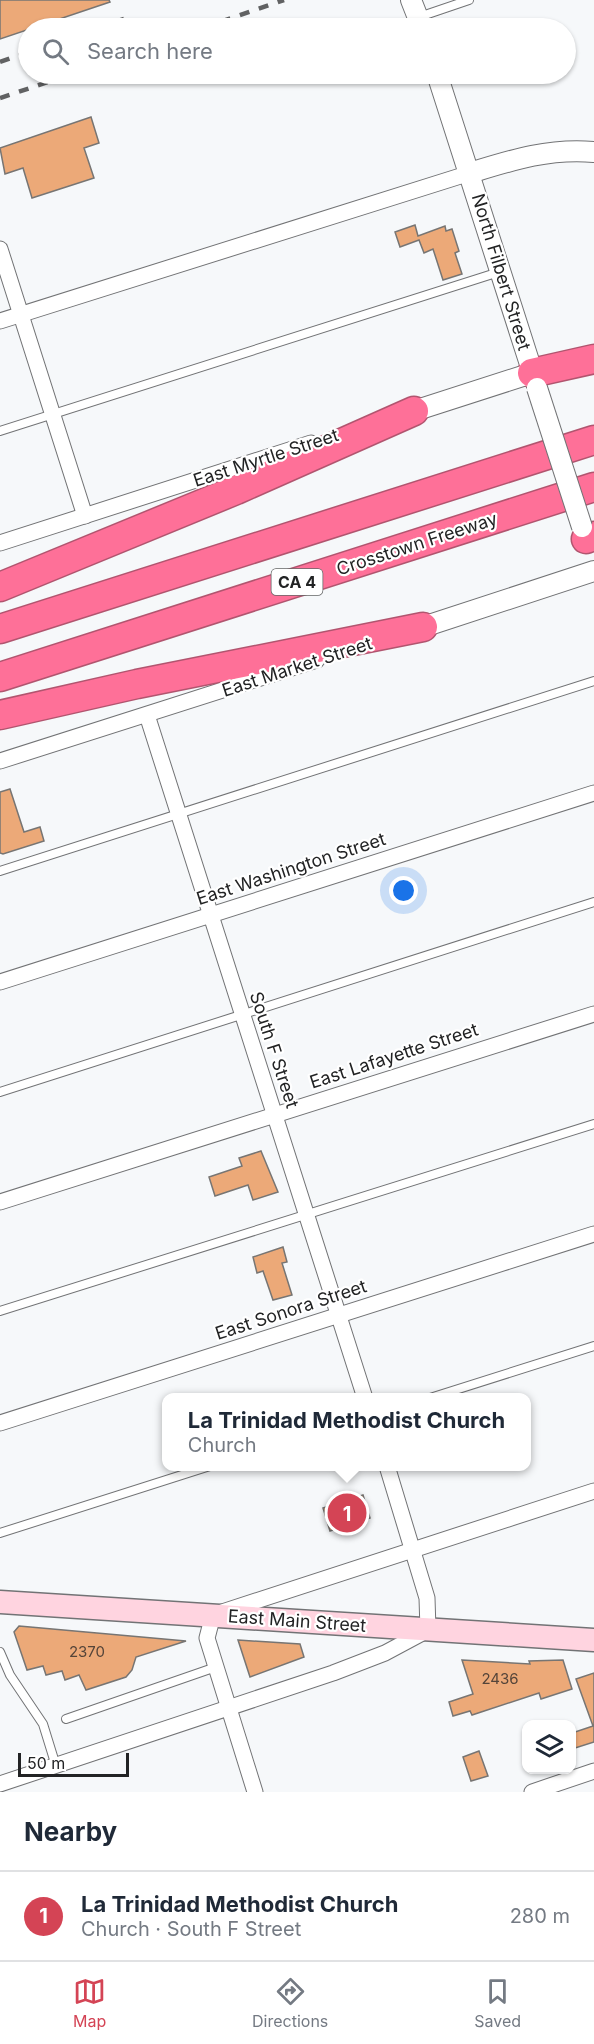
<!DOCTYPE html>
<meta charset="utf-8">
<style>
:root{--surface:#fff;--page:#f6f6f7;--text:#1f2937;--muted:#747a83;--line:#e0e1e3;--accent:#d44455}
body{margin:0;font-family:Inter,sans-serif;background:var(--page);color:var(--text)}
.controls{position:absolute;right:18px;bottom:18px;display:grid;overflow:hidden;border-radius:12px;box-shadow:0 2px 4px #0004}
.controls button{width:54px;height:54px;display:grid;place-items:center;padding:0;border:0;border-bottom:2px solid var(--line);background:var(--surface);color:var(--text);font:30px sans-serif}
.scale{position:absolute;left:18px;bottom:15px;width:111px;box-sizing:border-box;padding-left:6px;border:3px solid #222324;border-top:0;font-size:16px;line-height:21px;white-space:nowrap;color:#222324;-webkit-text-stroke:4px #fff;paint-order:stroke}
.you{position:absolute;left:404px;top:891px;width:21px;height:21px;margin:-15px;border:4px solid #fff;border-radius:50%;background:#1a73e8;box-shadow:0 0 0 9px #1a73e833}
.badge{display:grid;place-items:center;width:39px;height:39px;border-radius:50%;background:var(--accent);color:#fff;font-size:20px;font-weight:700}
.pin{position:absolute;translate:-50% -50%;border:3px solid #fff;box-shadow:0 2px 6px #0006}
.popup{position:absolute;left:162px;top:1393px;width:369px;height:78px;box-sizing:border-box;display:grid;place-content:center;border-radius:12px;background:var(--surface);filter:drop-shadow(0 2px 4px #0005);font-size:20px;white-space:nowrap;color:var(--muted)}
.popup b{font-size:22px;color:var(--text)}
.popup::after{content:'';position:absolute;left:50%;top:100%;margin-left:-12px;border:12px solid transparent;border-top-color:var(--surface)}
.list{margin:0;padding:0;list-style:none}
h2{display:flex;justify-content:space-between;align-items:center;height:78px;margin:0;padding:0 24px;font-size:26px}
h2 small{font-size:20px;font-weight:400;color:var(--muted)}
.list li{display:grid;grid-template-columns:39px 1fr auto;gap:18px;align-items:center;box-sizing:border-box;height:90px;padding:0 24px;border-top:2px solid var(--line)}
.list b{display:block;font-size:22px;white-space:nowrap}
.list p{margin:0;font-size:20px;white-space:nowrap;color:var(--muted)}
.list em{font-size:20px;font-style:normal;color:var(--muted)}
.icon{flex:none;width:33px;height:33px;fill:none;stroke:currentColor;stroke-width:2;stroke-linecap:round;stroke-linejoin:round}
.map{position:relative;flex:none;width:594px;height:1792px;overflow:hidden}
.search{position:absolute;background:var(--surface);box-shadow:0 2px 4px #0004;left:18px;right:18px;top:18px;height:66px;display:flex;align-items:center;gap:15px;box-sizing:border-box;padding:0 21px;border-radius:33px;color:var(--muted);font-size:22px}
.sheet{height:168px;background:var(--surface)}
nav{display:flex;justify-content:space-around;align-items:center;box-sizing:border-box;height:84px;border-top:2px solid var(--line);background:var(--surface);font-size:16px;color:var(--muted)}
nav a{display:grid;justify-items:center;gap:3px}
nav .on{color:var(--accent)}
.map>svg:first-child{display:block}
.building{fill:#eca978;stroke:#777573;stroke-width:1.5}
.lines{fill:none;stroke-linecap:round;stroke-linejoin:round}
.service-casing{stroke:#727375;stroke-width:10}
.minor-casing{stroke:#727375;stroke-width:17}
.tertiary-casing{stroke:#727375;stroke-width:22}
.secondary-casing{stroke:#727375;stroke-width:25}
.motorway-casing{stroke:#b1556f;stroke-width:31}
.service{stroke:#fff;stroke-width:8}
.minor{stroke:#fff;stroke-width:15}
.tertiary{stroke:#fff;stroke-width:20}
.secondary{stroke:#ffd4e0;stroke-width:22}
.motorway{stroke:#fe7098;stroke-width:28}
.rail{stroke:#616263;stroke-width:4.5;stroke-dasharray:10 10;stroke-linecap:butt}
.tertiary-bridge-casing{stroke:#727375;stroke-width:22;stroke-linecap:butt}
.tertiary-bridge{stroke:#fff;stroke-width:20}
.labels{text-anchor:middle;stroke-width:4.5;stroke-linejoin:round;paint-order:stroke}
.number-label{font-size:15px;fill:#544439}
.shield{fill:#fff;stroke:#646566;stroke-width:1.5}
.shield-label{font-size:16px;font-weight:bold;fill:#222324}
.street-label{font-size:18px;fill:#222324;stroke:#fff}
</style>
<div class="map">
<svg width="594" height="1792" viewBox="0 0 594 1792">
<rect width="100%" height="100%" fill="#f6f8fa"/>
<g class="building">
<polygon points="0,0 109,0 110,2 0,39"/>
<polygon points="91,117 99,143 84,148 94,178 32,198 23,168 5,174 0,148"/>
<polygon points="415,225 418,236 445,226 446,231 452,229 459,251 455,253 462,274 443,280 433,249 424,253 419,240 400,247 395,232"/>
<polygon points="10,789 24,832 40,827 44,841 3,854 0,853 0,792"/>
<polygon points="261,1151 278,1192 253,1200 248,1185 215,1196 209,1177 242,1166 239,1158"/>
<polygon points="283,1247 287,1262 282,1263 292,1295 273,1300 263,1271 257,1273 253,1257"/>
<polygon points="363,1495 370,1518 330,1531 323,1508"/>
<polygon points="19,1626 186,1641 136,1657 132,1670 126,1677 86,1690 79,1675 65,1680 62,1671 46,1675 43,1666 27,1670 14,1632"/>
<polygon points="238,1640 300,1644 304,1657 250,1677"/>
<polygon points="462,1660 530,1664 529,1661 563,1660 572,1689 541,1699 539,1693 472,1715 470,1711 453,1716 449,1702 473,1694"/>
<polygon points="594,1673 594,1742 572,1749 572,1733 593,1726 576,1679"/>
<polygon points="479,1751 488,1776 471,1781 463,1757"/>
</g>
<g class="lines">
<defs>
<g id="service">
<polyline points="419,17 469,0"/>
<polyline points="0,431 499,272"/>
<polyline points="0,871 594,681"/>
<polyline points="0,1092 594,902"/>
<polyline points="0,1311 594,1124"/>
<polyline points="430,1398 594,1346"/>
<polyline points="0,1533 210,1466"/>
<polyline points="0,1652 10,1675 43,1724 56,1766"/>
<polyline points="66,1719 216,1667"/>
</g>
<g id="minor">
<polyline points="0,249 85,516"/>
<polyline points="0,321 470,173"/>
<polyline points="0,543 311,443"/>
<polyline points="147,715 365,1398"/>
<polyline points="0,761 317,660"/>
<polyline points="0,982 594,793"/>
<polyline points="0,1202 594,1014"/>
<polyline points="0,1423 594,1234"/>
<polyline points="0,1784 333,1673 385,1653 428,1630 427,1598 387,1466"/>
<polyline points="255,1792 207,1638 213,1615 594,1491"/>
<polyline points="532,1792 594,1771"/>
</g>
<g id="tertiary">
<polyline points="411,0 422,28"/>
<polyline points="437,74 536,383"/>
<path d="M470 173C512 160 549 148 594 152"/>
<polyline points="414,411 532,373"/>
<polyline points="423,627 594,571"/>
</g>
<polyline id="secondary" points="0,1602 594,1640"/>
<g id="motorway">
<polyline points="532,373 594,359"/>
<polyline points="586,539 594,536"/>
<polyline points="0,587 236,490 414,411"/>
<polyline points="0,629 594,440"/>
<polyline points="0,677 594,487"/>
<polyline points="0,715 137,684 423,627"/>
</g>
</defs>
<use href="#service" class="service-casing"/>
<use href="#minor" class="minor-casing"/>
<use href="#tertiary" class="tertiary-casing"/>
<use href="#secondary" class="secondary-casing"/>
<use href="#motorway" class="motorway-casing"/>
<use href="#service" class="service"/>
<use href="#minor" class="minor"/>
<use href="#tertiary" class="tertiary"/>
<use href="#secondary" class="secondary"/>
<use href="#motorway" class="motorway"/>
<g class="rail">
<polyline points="97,28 124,19"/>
<polyline points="202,28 284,0"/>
<polyline points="0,62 28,52"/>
<polyline points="0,98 72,74"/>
</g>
<defs>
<polyline id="tertiary-bridge" points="537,388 582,527"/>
</defs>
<use href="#tertiary-bridge" class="tertiary-bridge-casing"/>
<use href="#tertiary-bridge" class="tertiary-bridge"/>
</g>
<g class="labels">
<g class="number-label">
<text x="87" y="1657">2370</text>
<text x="500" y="1684">2436</text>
</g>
<rect class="shield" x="271.5" y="569" width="51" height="26" rx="4.5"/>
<g class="shield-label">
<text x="297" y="588">CA 4</text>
</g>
<g class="street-label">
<text transform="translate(501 272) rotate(73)" y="6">North Filbert Street</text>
<text transform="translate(266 458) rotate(-18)" y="6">East Myrtle Street</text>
<text transform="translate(417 544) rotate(-18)" y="6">Crosstown Freeway</text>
<text transform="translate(297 667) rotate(-18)" y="6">East Market Street</text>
<text transform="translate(291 869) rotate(-18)" y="6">East Washington Street</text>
<text transform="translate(274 1050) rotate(72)" y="6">South F Street</text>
<text transform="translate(394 1056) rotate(-18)" y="6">East Lafayette Street</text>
<text transform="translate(291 1310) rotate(-18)" y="6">East Sonora Street</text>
<text transform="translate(297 1621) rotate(4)" y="6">East Main Street</text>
</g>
</g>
</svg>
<div class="controls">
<button><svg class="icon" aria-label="layers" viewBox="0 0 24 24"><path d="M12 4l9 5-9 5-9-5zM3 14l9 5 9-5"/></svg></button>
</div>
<div class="scale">50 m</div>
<div class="you"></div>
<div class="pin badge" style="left:347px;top:1513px">1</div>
<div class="popup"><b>La Trinidad Methodist Church</b>Church</div>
<div class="search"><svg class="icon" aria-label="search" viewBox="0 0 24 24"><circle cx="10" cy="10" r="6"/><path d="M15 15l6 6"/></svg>Search here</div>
</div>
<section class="sheet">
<h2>Nearby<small></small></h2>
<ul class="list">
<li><span class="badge">1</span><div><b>La Trinidad Methodist Church</b><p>Church · South F Street</p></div><em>280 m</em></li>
</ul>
</section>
<nav>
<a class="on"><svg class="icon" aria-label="map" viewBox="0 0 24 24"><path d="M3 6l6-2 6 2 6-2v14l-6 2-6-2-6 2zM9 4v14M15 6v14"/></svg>Map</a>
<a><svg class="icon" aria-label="directions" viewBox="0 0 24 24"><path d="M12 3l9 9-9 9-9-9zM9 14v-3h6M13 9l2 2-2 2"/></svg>Directions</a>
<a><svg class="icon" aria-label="saved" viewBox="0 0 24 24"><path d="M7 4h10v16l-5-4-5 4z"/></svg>Saved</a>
</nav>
